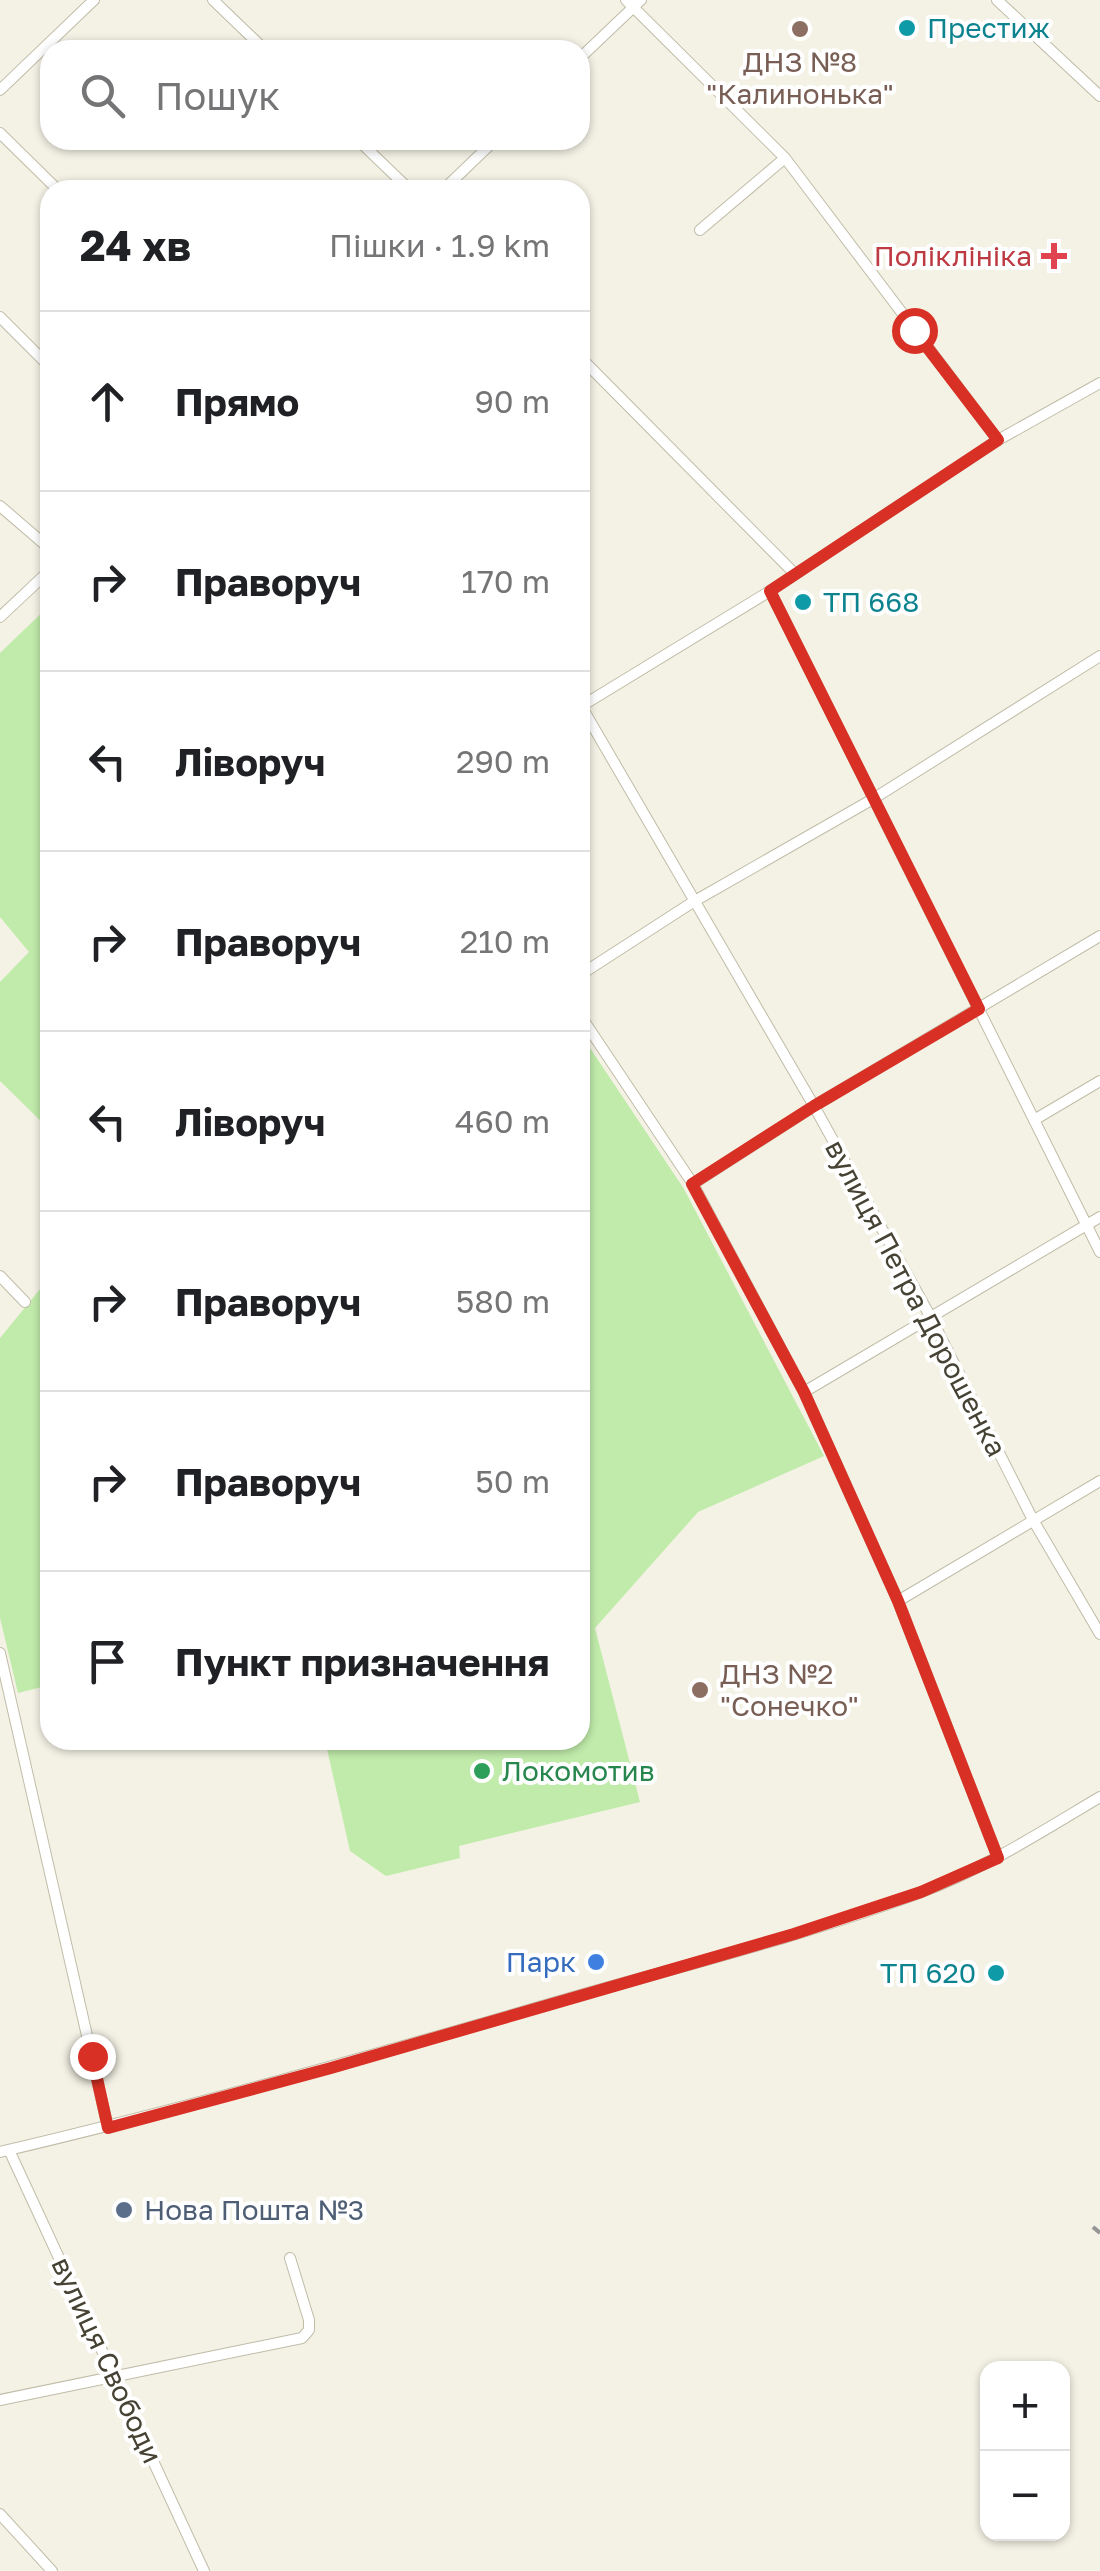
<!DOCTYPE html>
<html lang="uk">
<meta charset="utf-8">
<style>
:root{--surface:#fff;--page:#f6f6f6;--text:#202124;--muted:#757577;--line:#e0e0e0}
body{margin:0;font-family:"Golos Text",sans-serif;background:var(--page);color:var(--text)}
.controls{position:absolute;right:30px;bottom:30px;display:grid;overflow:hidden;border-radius:20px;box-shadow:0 2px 8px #0004}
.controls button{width:90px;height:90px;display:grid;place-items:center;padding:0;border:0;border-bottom:2px solid var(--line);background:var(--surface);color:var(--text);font:50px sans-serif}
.stop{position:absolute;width:30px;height:30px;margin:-22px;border:8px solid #d93025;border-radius:50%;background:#fff}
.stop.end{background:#d93025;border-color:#fff;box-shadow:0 2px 10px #0008}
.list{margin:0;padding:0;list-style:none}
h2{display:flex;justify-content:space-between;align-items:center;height:130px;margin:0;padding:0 40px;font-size:42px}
h2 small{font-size:32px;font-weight:400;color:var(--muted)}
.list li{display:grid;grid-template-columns:65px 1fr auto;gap:30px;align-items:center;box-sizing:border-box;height:180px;padding:0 40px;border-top:2px solid var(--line)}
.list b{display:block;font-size:38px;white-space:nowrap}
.list em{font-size:32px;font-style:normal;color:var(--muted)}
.icon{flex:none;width:55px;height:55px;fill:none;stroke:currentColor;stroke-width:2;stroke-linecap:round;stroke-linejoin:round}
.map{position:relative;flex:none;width:1100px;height:2571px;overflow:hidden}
.search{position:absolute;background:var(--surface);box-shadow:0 2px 8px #0004;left:40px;top:40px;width:550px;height:110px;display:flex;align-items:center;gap:25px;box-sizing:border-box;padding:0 35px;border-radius:30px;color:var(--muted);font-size:38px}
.panel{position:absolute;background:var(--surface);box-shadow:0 2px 8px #0004;left:40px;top:180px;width:550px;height:1570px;border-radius:30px}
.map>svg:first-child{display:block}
.green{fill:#c0ebaa}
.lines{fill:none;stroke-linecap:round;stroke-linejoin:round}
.minor-casing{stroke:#c0bca7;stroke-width:12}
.minor{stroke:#fff;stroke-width:10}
.rail{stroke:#959595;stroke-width:4;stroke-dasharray:12 12;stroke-linecap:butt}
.route{stroke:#d93025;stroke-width:12}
.culture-dot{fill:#0f9aa8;stroke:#fff;stroke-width:4}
.education-dot{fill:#8d6e63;stroke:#fff;stroke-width:4}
.health-dot{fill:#e0444e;stroke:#fff;stroke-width:4}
.leisure-dot{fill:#2e9e5b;stroke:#fff;stroke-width:4}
.shop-dot{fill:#3f7fe0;stroke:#fff;stroke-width:4}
.service-dot{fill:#5c6f8a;stroke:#fff;stroke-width:4}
.labels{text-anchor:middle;stroke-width:8;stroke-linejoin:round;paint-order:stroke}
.culture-label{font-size:28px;fill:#0d838f;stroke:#fff;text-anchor:start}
.education-label{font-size:28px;fill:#785e54;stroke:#fff}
.health-label{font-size:28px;fill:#be3a42;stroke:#fff;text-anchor:end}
.street-label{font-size:28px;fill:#474334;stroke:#fff}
.leisure-label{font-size:28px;fill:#27864d;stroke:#fff;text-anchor:start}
.shop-label{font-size:28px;fill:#366cbe;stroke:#fff;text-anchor:end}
.service-label{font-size:28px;fill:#4e5e75;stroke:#fff;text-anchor:start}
</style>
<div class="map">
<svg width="1100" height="2571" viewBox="0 0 1100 2571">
<rect width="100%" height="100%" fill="#f4f2e5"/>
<g class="green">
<polygon points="50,605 50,1130 0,1081 0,982 29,952 0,917 0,653"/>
<polygon points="580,1033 684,1189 824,1456 698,1512 595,1628 640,1802 459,1846 460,1858 386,1876 350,1851 325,1740 580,1740"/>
<polygon points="50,1277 50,1685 18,1693 0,1618 0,1338"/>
</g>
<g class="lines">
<defs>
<g id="minor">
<polyline points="213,0 265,50"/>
<polyline points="626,0 785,158 998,440"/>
<polyline points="997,0 1100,96"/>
<polyline points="580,58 641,0"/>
<polyline points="0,90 94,0"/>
<polyline points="0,133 58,190"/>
<polyline points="358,140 410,190"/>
<polyline points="443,190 495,140"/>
<polyline points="700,230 785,158"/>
<polyline points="0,317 50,367"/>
<polyline points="580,357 795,574"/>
<polyline points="0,506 50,549"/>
<polyline points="770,591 1100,1252"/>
<polyline points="0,617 50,570"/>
<polyline points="580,704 814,1106 930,1316 1033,1520 1100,1634"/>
<polyline points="580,707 770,591 998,440 1100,383"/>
<polyline points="580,975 693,902 873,799 1100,656"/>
<polyline points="580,1015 693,1184 804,1392 898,1601 998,1858"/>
<polyline points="1034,1120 1100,1081"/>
<polyline points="693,1184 814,1106 1100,936"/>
<polyline points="0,1276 25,1302"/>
<polyline points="804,1392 1100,1217"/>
<polyline points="898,1601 1100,1481"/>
<polyline points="0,1653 108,2128"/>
<polyline points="9,2150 204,2571"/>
<path d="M0 2152C187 2108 371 2056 556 2002 677 1967 801 1937 919 1893 984 1869 1041 1832 1100 1797"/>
<polyline points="0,2400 302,2338 309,2330 309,2320 290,2258"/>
<polyline points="0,2514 52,2571"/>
</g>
</defs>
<use href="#minor" class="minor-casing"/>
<use href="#minor" class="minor"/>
<polyline class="rail" points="1093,2227 1100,2233"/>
</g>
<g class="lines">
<polyline class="route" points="92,2056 108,2128 331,2068 794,1934 921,1892 998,1858 898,1601 804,1392 692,1184 814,1106 979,1009 770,591 998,440 914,330"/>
</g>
<g class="culture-dot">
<circle cx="907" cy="28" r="10"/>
<circle cx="803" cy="602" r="10"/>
<circle cx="996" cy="1973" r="10"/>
</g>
<g class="education-dot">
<circle cx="800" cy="29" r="10"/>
<circle cx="700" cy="1690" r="10"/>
</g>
<path class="health-dot" d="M1049 241h10v10h10v10h-10v10h-10v-10h-10v-10h10z"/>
<circle class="leisure-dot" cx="482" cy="1771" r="10"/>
<circle class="shop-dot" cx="596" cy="1962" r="10"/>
<circle class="service-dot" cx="124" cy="2210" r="10"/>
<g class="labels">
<g class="culture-label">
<text x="927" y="38">Престиж</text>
<text x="823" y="612">ТП 668</text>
<text x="976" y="1983" text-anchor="end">ТП 620</text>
</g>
<g class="education-label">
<text x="800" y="72">ДНЗ №8<tspan x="800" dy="32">"Калинонька"</tspan></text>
<text x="720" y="1684" text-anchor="start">ДНЗ №2<tspan x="720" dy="32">"Сонечко"</tspan></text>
</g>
<g class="health-label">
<text x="1032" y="266">Поліклініка</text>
</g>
<g class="street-label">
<text transform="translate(916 1298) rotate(62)" y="10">вулиця Петра Дорошенка</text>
<text transform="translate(107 2360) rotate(65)" y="10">вулиця Свободи</text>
</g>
<g class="leisure-label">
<text x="502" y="1781">Локомотив</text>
</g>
<g class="shop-label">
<text x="576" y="1972">Парк</text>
</g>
<g class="service-label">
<text x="144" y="2220">Нова Пошта №3</text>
</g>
</g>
</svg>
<div class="controls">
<button>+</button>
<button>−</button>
</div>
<div class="stop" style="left:914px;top:330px"></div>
<div class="stop end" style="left:92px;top:2056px"></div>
<div class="search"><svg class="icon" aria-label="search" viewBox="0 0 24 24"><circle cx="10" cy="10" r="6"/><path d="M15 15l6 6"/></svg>Пошук</div>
<section class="panel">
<h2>24 хв<small>Пішки · 1.9 km</small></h2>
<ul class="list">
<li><svg class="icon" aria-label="ahead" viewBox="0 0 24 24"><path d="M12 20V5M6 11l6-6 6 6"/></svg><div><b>Прямо</b></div><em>90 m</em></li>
<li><svg class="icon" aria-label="right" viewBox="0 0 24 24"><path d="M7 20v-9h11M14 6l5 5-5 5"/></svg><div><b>Праворуч</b></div><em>170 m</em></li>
<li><svg class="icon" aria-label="left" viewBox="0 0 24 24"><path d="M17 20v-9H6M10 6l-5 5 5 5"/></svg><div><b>Ліворуч</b></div><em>290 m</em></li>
<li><svg class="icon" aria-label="right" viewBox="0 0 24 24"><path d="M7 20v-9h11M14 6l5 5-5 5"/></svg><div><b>Праворуч</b></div><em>210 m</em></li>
<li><svg class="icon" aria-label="left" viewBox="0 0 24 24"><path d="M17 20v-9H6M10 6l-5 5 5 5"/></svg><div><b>Ліворуч</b></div><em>460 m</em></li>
<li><svg class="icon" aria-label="right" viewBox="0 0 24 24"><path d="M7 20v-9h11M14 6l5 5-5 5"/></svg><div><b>Праворуч</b></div><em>580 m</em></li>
<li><svg class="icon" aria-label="right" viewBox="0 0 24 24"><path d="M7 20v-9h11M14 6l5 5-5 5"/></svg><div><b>Праворуч</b></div><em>50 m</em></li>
<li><svg class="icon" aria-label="arrive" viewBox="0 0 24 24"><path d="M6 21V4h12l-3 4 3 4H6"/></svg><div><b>Пункт призначення</b></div></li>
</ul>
</section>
</div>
